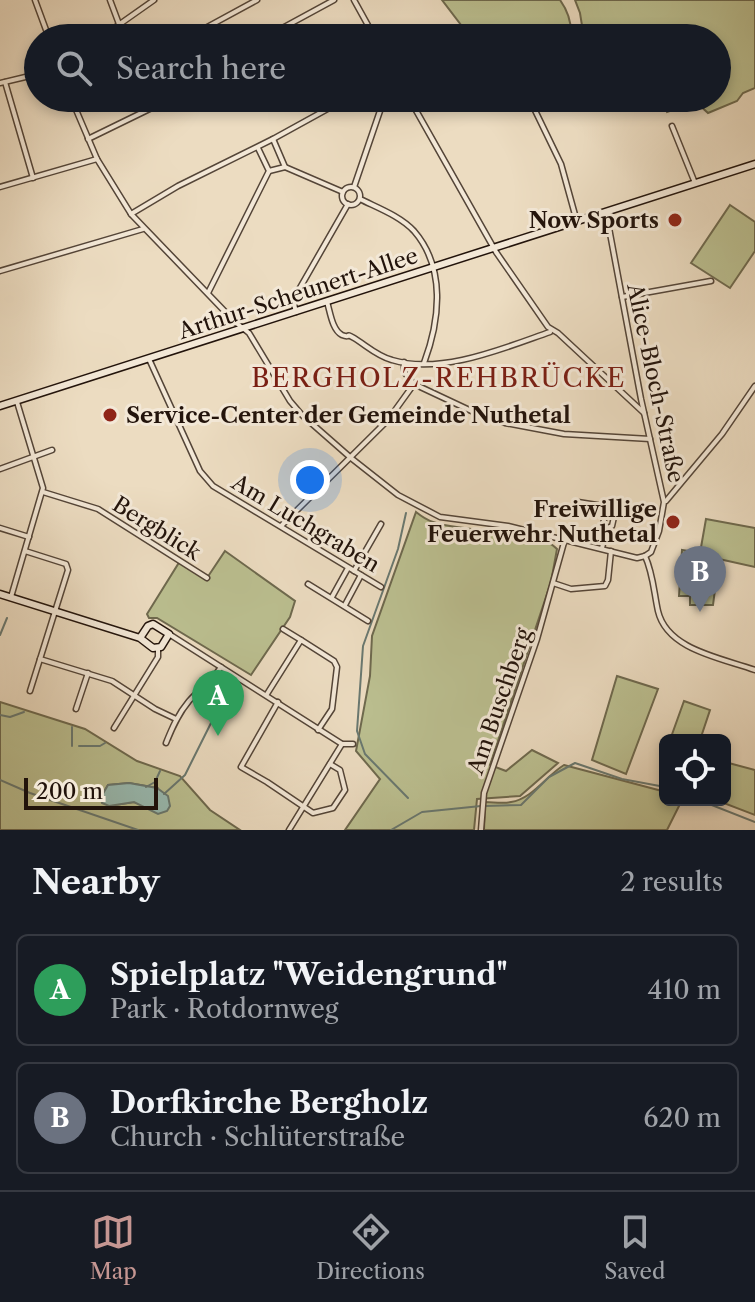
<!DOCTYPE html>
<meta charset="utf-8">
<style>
:root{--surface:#171b24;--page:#242831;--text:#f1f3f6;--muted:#9ea1a6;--line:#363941;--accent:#c59692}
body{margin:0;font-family:"Libre Caslon Text",serif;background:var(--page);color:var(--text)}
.controls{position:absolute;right:24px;bottom:24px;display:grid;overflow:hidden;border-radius:12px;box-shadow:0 4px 12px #0003}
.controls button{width:72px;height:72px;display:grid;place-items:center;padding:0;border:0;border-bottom:2px solid var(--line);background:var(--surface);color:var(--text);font:40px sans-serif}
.scale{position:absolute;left:24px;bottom:20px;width:134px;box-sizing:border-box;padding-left:8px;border:4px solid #22130b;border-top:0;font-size:22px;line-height:28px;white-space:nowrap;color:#22130b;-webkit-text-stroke:6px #f3e8d7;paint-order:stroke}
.you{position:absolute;left:310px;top:480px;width:28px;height:28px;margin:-20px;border:6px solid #fff;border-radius:50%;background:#1a73e8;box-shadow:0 0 0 12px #1a73e833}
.badge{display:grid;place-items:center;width:52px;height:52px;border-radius:50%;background:var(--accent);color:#fff;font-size:26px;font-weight:700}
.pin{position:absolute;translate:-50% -66px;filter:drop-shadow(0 2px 4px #0008)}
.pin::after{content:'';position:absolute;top:42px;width:28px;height:24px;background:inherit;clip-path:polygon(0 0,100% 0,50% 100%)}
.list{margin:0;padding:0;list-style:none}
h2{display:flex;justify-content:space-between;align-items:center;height:104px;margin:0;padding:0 32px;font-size:34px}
h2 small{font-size:26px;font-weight:400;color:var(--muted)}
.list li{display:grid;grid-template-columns:52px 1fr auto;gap:24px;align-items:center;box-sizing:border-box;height:112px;margin:0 16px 16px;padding:0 16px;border:2px solid var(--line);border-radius:12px}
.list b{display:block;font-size:30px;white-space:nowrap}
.list p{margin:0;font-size:26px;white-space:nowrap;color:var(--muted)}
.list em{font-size:26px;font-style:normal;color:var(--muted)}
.icon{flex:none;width:44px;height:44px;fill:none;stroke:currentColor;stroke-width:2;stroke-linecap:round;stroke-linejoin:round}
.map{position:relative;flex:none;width:755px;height:830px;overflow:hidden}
.search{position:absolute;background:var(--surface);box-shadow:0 4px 12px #0003;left:24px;right:24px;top:24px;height:88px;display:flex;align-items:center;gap:20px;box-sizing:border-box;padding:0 28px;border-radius:44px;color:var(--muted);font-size:30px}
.sheet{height:360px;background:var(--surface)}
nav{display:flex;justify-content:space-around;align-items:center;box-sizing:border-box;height:112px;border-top:2px solid var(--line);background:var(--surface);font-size:22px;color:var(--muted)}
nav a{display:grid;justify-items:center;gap:4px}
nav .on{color:var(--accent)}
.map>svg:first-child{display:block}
.green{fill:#bbbf90;stroke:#6e694e;stroke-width:2;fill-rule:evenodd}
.water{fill:#99bcb3;stroke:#697870;stroke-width:2}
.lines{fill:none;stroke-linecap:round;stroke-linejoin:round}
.stream{stroke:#697870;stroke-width:2}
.street-casing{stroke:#544538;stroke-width:7}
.secondary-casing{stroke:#22130b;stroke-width:9}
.street{stroke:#f3e8d7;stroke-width:4}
.secondary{stroke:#f3e8d7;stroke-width:6}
.poi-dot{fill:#8f2418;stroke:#f3e8d7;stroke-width:3}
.labels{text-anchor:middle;stroke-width:6;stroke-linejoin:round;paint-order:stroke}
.poi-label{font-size:22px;font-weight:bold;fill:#22130b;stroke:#f3e8d7;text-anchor:end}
.street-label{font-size:22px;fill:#22130b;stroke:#f3e8d7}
.quarter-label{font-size:26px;letter-spacing:2px;fill:#7a1f14;stroke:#f3e8d7}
</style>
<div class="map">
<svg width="755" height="830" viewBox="0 0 755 830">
<rect width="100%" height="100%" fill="#ecdcc1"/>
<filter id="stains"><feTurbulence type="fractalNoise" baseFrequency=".0025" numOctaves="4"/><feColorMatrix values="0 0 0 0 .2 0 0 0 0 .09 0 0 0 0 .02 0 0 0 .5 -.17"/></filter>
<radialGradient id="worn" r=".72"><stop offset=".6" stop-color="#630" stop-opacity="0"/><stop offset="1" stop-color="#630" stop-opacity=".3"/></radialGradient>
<g class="green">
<path d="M442 0H560C568 11 572 24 571 38H471Z"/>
<polygon points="575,0 755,0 755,88 743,93 737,101 708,113 696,102 667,112 660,98 717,98 717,38 584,38 580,13"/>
<polygon points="730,205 755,222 755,251 730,288 691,263"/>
<path d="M416 512C421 516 427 520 433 522 462 533 540 529 557 549L551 582 490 765 506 771 532 750 558 763 520 796 477 799 474 830H345L380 779 356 751 370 676 372 636Z"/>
<polygon points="706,519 755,528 755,567 719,559 713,605 690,605 690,596 679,596 682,550 700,553"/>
<polygon points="225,551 295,601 290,617 251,675 157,618 149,618 147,614 180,561 207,578"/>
<polygon points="617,676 658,689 626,774 592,760"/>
<polygon points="684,701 710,710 700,740 670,740"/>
<path d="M0 702 85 729 137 761 180 776 210 810 240 830H0ZM129 783 157 788 143 805 134 802 109 806 101 797 108 785Z"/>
<polygon points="725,762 755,770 755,815 716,800 725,800"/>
<path d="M564 765 662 791 665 792V800H682L667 830H484L485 802C493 802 503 804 511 802 532 799 546 776 564 765Z"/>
</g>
<polygon class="water" points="129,783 157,788 168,796 170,806 167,811 158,814 134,802 109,806 102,803 101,797 108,785"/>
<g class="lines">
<g class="stream">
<polyline points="406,513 398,549 363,646 357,731 365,754 408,798"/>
<polyline points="0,635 7,618"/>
<polyline points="0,715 10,717 24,712"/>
<polyline points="72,746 72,727"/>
<polyline points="79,746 100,746 105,743"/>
<polyline points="0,780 30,793 138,830"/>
<polyline points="146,787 155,782 160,771"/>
<polyline points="164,794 185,775 212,721 238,691"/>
<polyline points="699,800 755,822"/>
<polyline points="485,806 521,805 549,777 575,763 622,779 665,787"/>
<polyline points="391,830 422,812 481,806"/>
</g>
<defs>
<g id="street">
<polyline points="35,0 49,38"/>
<polyline points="110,0 119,24"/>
<polyline points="354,0 375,38"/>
<polyline points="100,38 154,0"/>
<polyline points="187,38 257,0"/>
<polyline points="264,38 334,0"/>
<polyline points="5,82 33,178"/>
<polyline points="0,83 38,74"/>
<polyline points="71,98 97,159 131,214 235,322 249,333 290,401 302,415 351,458 398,495 440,517 508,526 637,558 645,556"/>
<polyline points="409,98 496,252 548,327 558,333 644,413"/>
<polyline points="529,98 561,164 577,222"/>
<polyline points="672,126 695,183"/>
<polyline points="88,139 172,98"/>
<polyline points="273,139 285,167 343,192"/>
<polyline points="269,171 285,167"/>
<polyline points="0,187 97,159"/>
<polyline points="354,187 382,105 379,98"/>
<circle cx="351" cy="196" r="9"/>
<path d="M360 199C378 208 400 216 414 231 446 268 440 320 424 363"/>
<polyline points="606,212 641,399 664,502 659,531 651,552 645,556"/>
<polyline points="131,214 178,186 273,139 342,101 356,98"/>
<polyline points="0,271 143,229"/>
<polyline points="208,293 269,171 258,148"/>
<polyline points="622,297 711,281"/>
<path d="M327 302C330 311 332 330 342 335 352 339 344 332 354 338 367 346 377 356 392 360 441 375 504 348 550 332"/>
<polyline points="296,312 293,300 348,204"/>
<polyline points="149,359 200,471 213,486 381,587"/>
<polyline points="404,362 404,372 414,384 480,415 505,423 564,434 650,439"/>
<polyline points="0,469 52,450"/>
<polyline points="43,492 98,509 207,578"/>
<polyline points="666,501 722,434 755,386"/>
<polyline points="578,502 647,513"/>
<polyline points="281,526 388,420 414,384"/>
<polyline points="0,528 29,537"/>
<polyline points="607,528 603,524 607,507"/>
<polyline points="602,548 607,528 612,526 616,508"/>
<polyline points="25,551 66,564 68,570 30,691"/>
<path d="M645 556C653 573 654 593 658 611 667 650 722 658 755 670"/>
<polyline points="354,571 381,524"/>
<polyline points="553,583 571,589 605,586 608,580 611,551"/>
<polyline points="308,584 368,621"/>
<polyline points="11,597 43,488 17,402"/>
<polyline points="332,597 348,568"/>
<polyline points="345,605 361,575"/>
<polyline points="283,629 301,640"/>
<polyline points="169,634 342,744 353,744"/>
<polyline points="40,659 112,681 155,709 176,719"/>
<polyline points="267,694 301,640 334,661 337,667 332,709 318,730"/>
<polyline points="278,702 241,767 267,782 313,813 333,808 345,790 340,770 330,764"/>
<polyline points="76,709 88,673"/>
<polyline points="114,728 158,657 158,649"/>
<path d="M166 743C172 728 178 714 189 701 200 689 212 681 221 667"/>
<polyline points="289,830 342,744"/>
<polyline points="481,830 484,793 537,639 565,539"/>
</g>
<g id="secondary">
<polyline points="0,406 755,164"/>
<polyline points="0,594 140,638 153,648 161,647 169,634 153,624 148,626 140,638"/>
</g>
</defs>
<use href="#street" class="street-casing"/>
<use href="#secondary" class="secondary-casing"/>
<use href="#street" class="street"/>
<use href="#secondary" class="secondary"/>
</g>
<g class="poi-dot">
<circle cx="675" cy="220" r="8"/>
<circle cx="110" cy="415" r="8"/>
<circle cx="673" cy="522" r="8"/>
</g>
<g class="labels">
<g class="poi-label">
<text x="659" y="228">Now Sports</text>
<text x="126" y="423" text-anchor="start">Service-Center der Gemeinde Nuthetal</text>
<text x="657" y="517">Freiwillige<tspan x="657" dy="25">Feuerwehr Nuthetal</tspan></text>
</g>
<g class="street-label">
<text transform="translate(298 293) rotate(-18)" y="8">Arthur-Scheunert-Allee</text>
<text transform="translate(656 383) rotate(78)" y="8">Alice-Bloch-Straße</text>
<text transform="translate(306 523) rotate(31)" y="8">Am Luchgraben</text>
<text transform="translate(157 528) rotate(32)" y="8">Bergblick</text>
<text transform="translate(499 701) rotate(-71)" y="8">Am Buschberg</text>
</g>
<g class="quarter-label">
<text x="439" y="387">BERGHOLZ-REHBRÜCKE</text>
</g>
</g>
<rect width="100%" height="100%" filter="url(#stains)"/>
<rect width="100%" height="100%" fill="url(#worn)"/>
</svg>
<div class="controls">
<button><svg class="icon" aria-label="locate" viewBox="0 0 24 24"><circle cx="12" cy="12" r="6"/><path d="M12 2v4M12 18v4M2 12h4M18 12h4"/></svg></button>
</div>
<div class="scale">200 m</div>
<div class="you"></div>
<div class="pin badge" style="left:218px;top:736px;background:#2e9e5b">A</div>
<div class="pin badge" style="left:700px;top:612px;background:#6b7280">B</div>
<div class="search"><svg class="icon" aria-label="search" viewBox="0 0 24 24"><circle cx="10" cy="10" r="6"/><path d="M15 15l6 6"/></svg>Search here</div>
</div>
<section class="sheet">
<h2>Nearby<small>2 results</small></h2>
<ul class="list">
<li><span class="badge" style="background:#2e9e5b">A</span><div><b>Spielplatz &quot;Weidengrund&quot;</b><p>Park · Rotdornweg</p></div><em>410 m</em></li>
<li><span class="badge" style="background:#6b7280">B</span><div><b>Dorfkirche Bergholz</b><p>Church · Schlüterstraße</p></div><em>620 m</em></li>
</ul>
</section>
<nav>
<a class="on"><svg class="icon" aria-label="map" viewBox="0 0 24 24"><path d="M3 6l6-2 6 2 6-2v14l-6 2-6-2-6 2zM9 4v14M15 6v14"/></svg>Map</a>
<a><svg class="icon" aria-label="directions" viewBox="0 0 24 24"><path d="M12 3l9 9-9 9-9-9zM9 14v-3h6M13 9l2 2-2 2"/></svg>Directions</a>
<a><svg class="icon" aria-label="saved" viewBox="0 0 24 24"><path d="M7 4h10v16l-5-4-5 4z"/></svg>Saved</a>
</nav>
